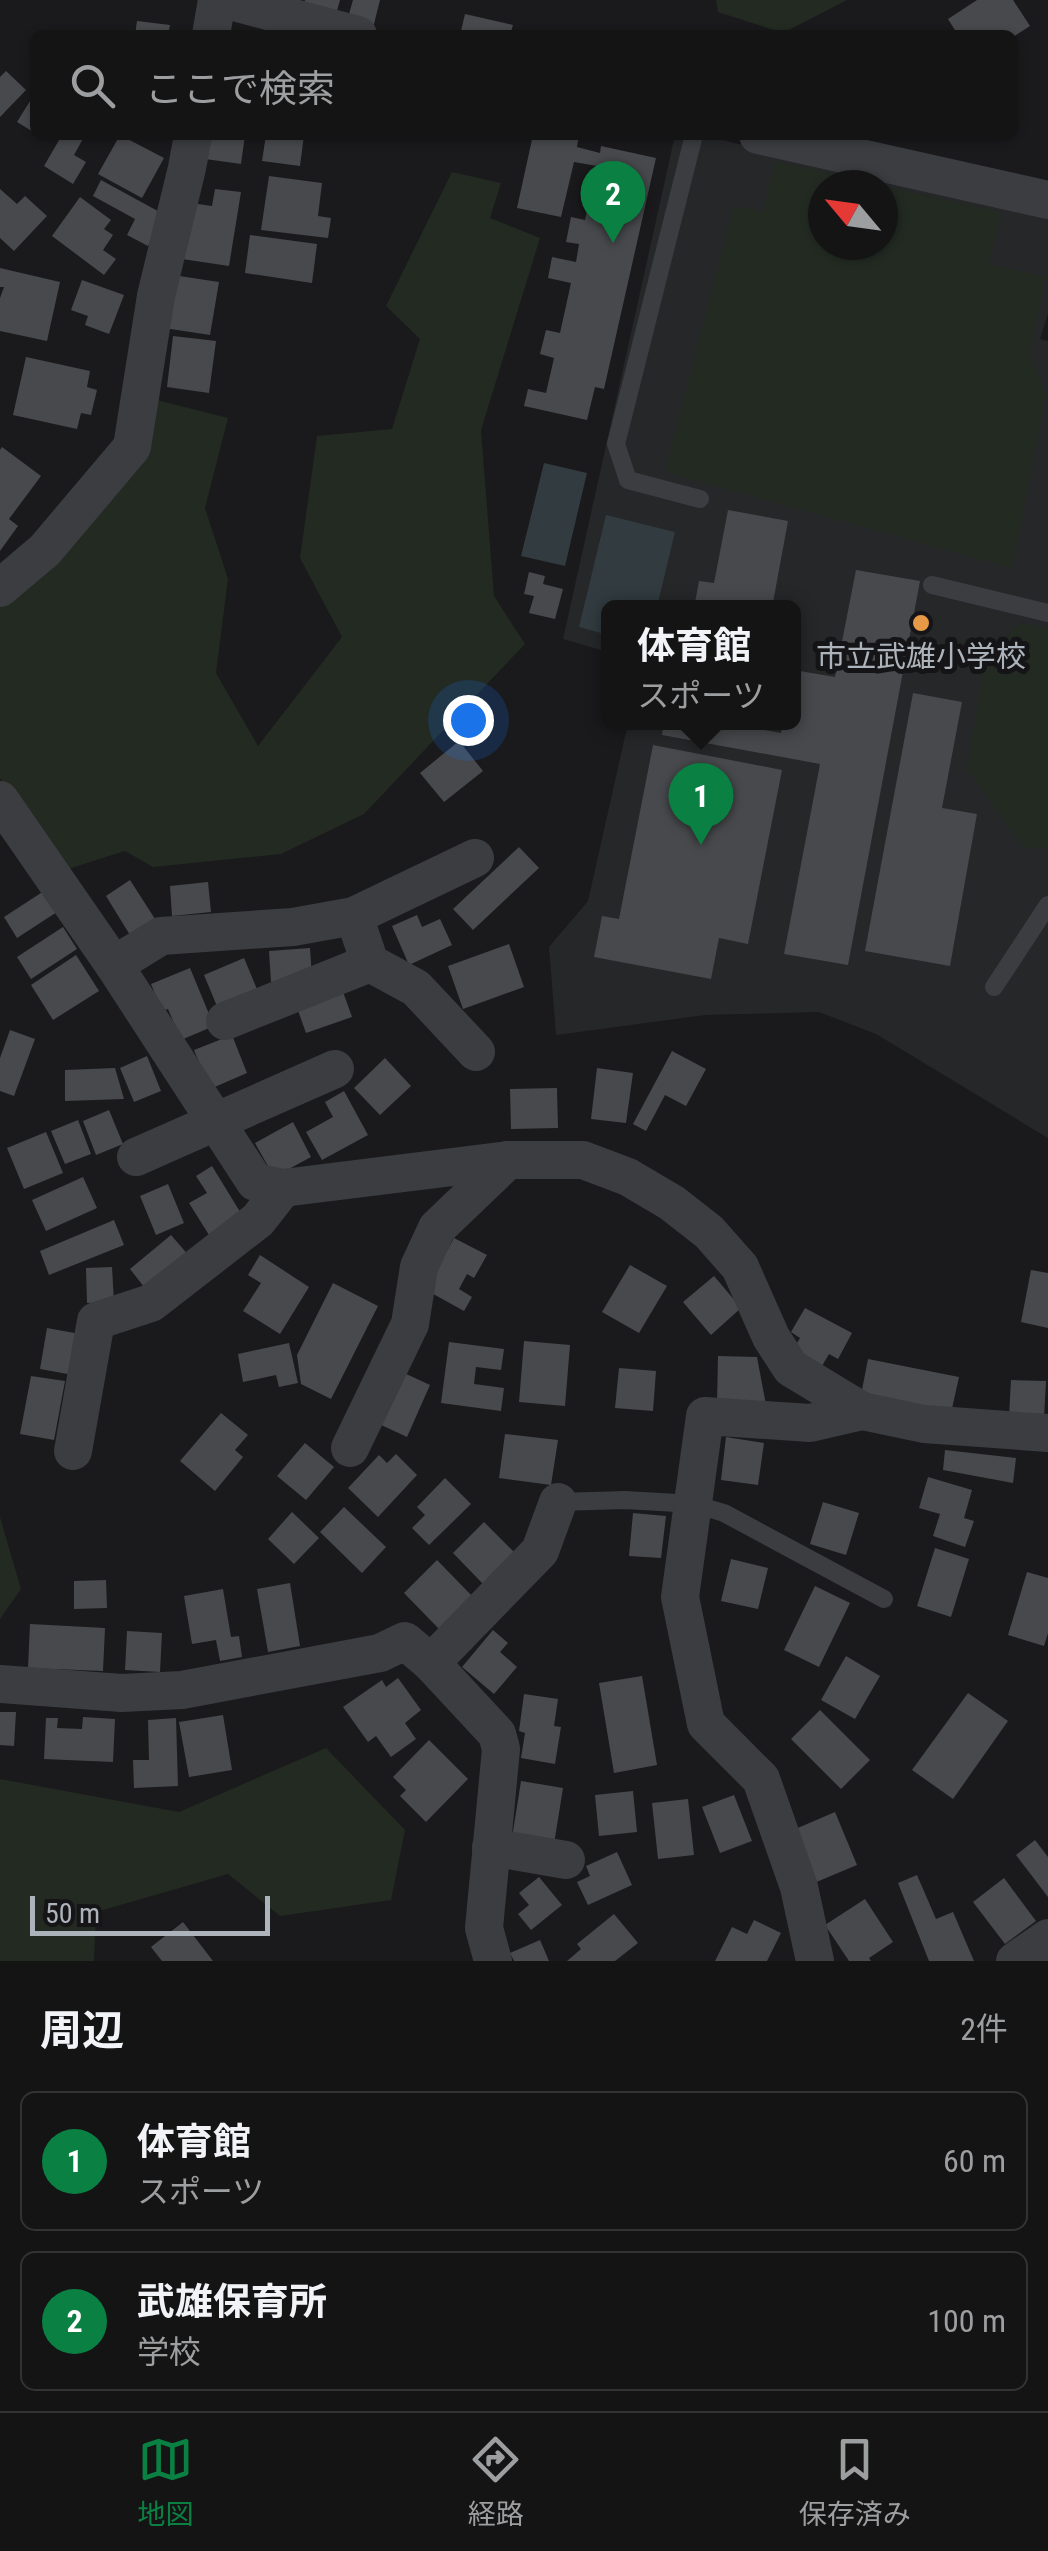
<!DOCTYPE html>
<html lang="ja">
<meta charset="utf-8">
<style>
:root{--surface:#141415;--page:#1d1d1e;--text:#f1f3f6;--muted:#9d9ea0;--line:#333334;--accent:#0b8043}
body{margin:0;font-family:"Roboto Condensed","Noto Sans JP",sans-serif;background:var(--page);color:var(--text)}
.compass{position:absolute;left:808px;top:170px;width:90px;height:90px;border-radius:50%;background:var(--surface);box-shadow:0 2px 8px #0004;rotate:299deg}
.scale{position:absolute;left:30px;bottom:25px;width:240px;box-sizing:border-box;padding-left:10px;border:5px solid #adb3bb;border-top:0;font-size:28px;line-height:35px;white-space:nowrap;color:#adb3bb;-webkit-text-stroke:8px #151517;paint-order:stroke}
.you{position:absolute;left:468px;top:720px;width:35px;height:35px;margin:-25px;border:8px solid #fff;border-radius:50%;background:#1a73e8;box-shadow:0 0 0 15px #1a73e833}
.badge{display:grid;place-items:center;width:65px;height:65px;border-radius:50%;background:var(--accent);color:#fff;font-size:32px;font-weight:700}
.pin{position:absolute;translate:-50% -82px;filter:drop-shadow(0 2px 5px #0008)}
.pin::after{content:'';position:absolute;top:52px;width:35px;height:30px;background:inherit;clip-path:polygon(0 0,100% 0,50% 100%)}
.popup{position:absolute;left:601px;top:600px;width:200px;height:130px;box-sizing:border-box;display:grid;place-content:center;border-radius:15px;background:var(--surface);filter:drop-shadow(0 2px 8px #0005);font-size:32px;white-space:nowrap;color:var(--muted)}
.popup b{font-size:38px;color:var(--text)}
.popup::after{content:'';position:absolute;left:50%;top:100%;margin-left:-20px;border:20px solid transparent;border-top-color:var(--surface)}
.list{margin:0;padding:0;list-style:none}
h2{display:flex;justify-content:space-between;align-items:center;height:130px;margin:0;padding:0 40px;font-size:42px}
h2 small{font-size:32px;font-weight:400;color:var(--muted)}
.list li{display:grid;grid-template-columns:65px 1fr auto;gap:30px;align-items:center;box-sizing:border-box;height:140px;margin:0 20px 20px;padding:0 20px;border:2px solid var(--line);border-radius:15px}
.list b{display:block;font-size:38px;white-space:nowrap}
.list p{margin:0;font-size:32px;white-space:nowrap;color:var(--muted)}
.list em{font-size:32px;font-style:normal;color:var(--muted)}
.icon{flex:none;width:55px;height:55px;fill:none;stroke:currentColor;stroke-width:2;stroke-linecap:round;stroke-linejoin:round}
.map{position:relative;flex:none;width:1048px;height:1961px;overflow:hidden}
.search{position:absolute;background:var(--surface);box-shadow:0 2px 8px #0004;left:30px;right:30px;top:30px;height:110px;display:flex;align-items:center;gap:25px;box-sizing:border-box;padding:0 35px;border-radius:15px;color:var(--muted);font-size:38px}
.sheet{height:450px;background:var(--surface)}
nav{display:flex;justify-content:space-around;align-items:center;box-sizing:border-box;height:140px;border-top:2px solid var(--line);background:var(--surface);font-size:28px;color:var(--muted)}
nav a{display:grid;justify-items:center;gap:5px}
nav .on{color:var(--accent)}
.map>svg:first-child{display:block}
.built{fill:#262729;fill-rule:evenodd}
.green{fill:#222a22}
.water{fill:#313b40}
.building{fill:#47494c}
.lines{fill:none;stroke-linecap:round;stroke-linejoin:round}
.service{stroke:#3b3d41;stroke-width:18}
.minor{stroke:#3b3d41;stroke-width:38}
.poi-dot{fill:#e69a48;stroke:#151517;stroke-width:4}
.labels{text-anchor:middle;stroke-width:10;stroke-linejoin:round;paint-order:stroke}
.poi-label{font-size:30px;fill:#adb3bb;stroke:#151517}
</style>
<div class="map">
<svg width="1048" height="1961" viewBox="0 0 1048 1961">
<rect width="100%" height="100%" fill="#1a1a1c"/>
<path class="built" d="M675 135H701L1048 217V313L1040 339 1048 341V1138L876 1034 819 1012 705 1015 556 1035 549 947 588 901 628 723 794 722V608H608V652L563 639ZM823 185H883V245H823Z"/>
<g class="green">
<polygon points="716,0 847,0 783,33 718,12"/>
<polygon points="775,161 881,185 823,185 823,245 883,245 883,186 1001,212 989,264 1046,277 1029,354 1046,395 1012,568 665,472 734,206 763,212"/>
<polygon points="452,172 501,183 490,218 540,238 481,430 494,596 525,644 364,814 281,854 153,867 125,851 65,870 0,778 0,596 157,400 228,418 205,508 228,579 216,673 258,746 342,637 300,558 317,436 392,429 420,339 386,306"/>
<polygon points="1020,623 1048,628 1048,848 1024,848 967,769 986,656"/>
<polygon points="0,1517 21,1589 0,1619"/>
<polygon points="326,1748 405,1830 391,1900 280,1916 228,1874 96,1912 94,1961 0,1961 0,1779 179,1812"/>
</g>
<g class="water">
<polygon points="544,463 587,473 565,566 521,556"/>
<polygon points="606,515 675,532 657,607 608,608 608,635 579,627"/>
</g>
<g class="building">
<polygon points="305,0 340,0 335,18 302,9"/>
<polygon points="353,0 380,0 373,28 347,21"/>
<polygon points="977,0 1013,0 1030,26 1013,37 1013,35 958,35 948,19"/>
<polygon points="465,14 513,25 510,35 460,35"/>
<polygon points="137,21 170,25 168,35 135,35"/>
<polygon points="6,71 26,90 0,117 0,77"/>
<polygon points="35,93 35,133 17,122"/>
<polygon points="62,135 85,135 74,155 86,162 73,184 44,166"/>
<polygon points="120,135 164,158 142,198 98,174"/>
<polygon points="208,135 245,135 241,164 205,159"/>
<polygon points="266,135 304,135 300,166 262,161"/>
<polygon points="533,135 579,135 577,147 600,153 601,146 656,158 604,389 595,387 587,420 524,406 528,389 546,393 554,358 540,354 546,330 560,333 571,283 548,278 552,257 576,262 579,244 566,242 571,217 585,220 597,166 574,162 561,217 517,208"/>
<polygon points="269,176 322,183 318,216 331,218 328,238 261,230"/>
<polygon points="101,180 165,215 148,246 127,235 135,219 93,196"/>
<polygon points="0,189 17,204 25,196 47,216 14,251 0,238"/>
<polygon points="215,189 241,192 229,266 182,259 191,203 212,206"/>
<polygon points="80,197 111,220 104,229 113,235 103,250 116,259 104,275 52,236"/>
<polygon points="250,235 317,244 312,283 245,273"/>
<polygon points="0,268 60,282 47,341 0,331 0,298 4,287 0,287"/>
<polygon points="173,275 219,282 210,335 164,328"/>
<polygon points="82,280 124,295 109,334 85,325 88,316 71,310"/>
<polygon points="173,336 216,341 209,393 167,387"/>
<polygon points="26,357 90,371 87,387 97,390 91,415 81,413 77,429 13,415"/>
<polygon points="2,447 41,476 9,519 18,526 0,551 0,450"/>
<polygon points="728,510 788,521 772,608 694,608 699,581 714,583"/>
<polygon points="856,570 920,581 848,965 784,954 820,764 662,735 664,722 750,722 749,727 781,733 783,722 794,722 794,670 835,677"/>
<polygon points="529,572 545,576 543,584 563,589 555,619 529,613 534,596 524,594"/>
<polygon points="913,693 962,702 942,808 977,814 950,966 865,951"/>
<polygon points="459,741 483,771 444,802 420,773"/>
<polygon points="653,745 782,770 748,944 719,938 711,979 594,957 602,916 619,919"/>
<polygon points="519,847 539,868 473,930 453,909"/>
<polygon points="130,880 155,919 130,935 106,896"/>
<polygon points="208,882 211,912 172,916 170,886"/>
<polygon points="44,891 57,912 17,938 4,917"/>
<polygon points="417,915 422,927 440,919 452,945 409,965 392,926"/>
<polygon points="63,927 77,949 31,979 17,957"/>
<polygon points="509,944 524,987 463,1009 448,966"/>
<polygon points="310,948 312,978 271,982 269,951"/>
<polygon points="76,955 99,991 53,1020 31,985"/>
<polygon points="244,958 259,994 219,1011 204,975"/>
<polygon points="190,968 214,1026 181,1040 168,1009 162,1011 151,984"/>
<polygon points="342,989 352,1017 306,1033 296,1005"/>
<polygon points="10,1030 35,1039 14,1096 0,1091 0,1058"/>
<polygon points="232,1035 247,1073 210,1089 194,1050"/>
<polygon points="672,1051 706,1069 686,1106 665,1095 646,1131 633,1124"/>
<polygon points="147,1056 161,1091 134,1102 120,1068"/>
<polygon points="385,1058 411,1086 380,1115 354,1088"/>
<polygon points="115,1068 124,1099 65,1101 65,1070"/>
<polygon points="597,1068 633,1073 626,1123 591,1119"/>
<polygon points="557,1088 558,1128 511,1129 510,1089"/>
<polygon points="344,1091 368,1135 322,1160 306,1132 333,1117 325,1102"/>
<polygon points="109,1110 123,1144 96,1155 83,1121"/>
<polygon points="78,1120 91,1154 65,1164 51,1131"/>
<polygon points="293,1122 311,1157 274,1177 255,1143"/>
<polygon points="46,1132 63,1173 24,1189 7,1148"/>
<polygon points="212,1166 242,1215 209,1235 189,1203 207,1193 196,1176"/>
<polygon points="83,1177 97,1208 46,1231 32,1200"/>
<polygon points="168,1184 184,1223 156,1235 140,1196"/>
<polygon points="114,1220 124,1245 49,1275 40,1251"/>
<polygon points="171,1235 190,1257 148,1292 130,1269"/>
<polygon points="454,1238 487,1255 474,1278 467,1274 459,1289 472,1297 464,1311 426,1290"/>
<polygon points="260,1255 309,1287 280,1334 243,1311 261,1283 248,1275"/>
<polygon points="630,1265 667,1286 639,1333 602,1312"/>
<polygon points="112,1267 114,1302 87,1303 86,1268"/>
<polygon points="1031,1270 1048,1273 1048,1328 1021,1322"/>
<polygon points="714,1276 741,1308 711,1335 683,1302"/>
<polygon points="333,1283 378,1306 331,1399 301,1384 297,1355"/>
<polygon points="805,1308 852,1333 838,1359 829,1354 822,1366 793,1350 800,1338 791,1332"/>
<polygon points="47,1328 80,1334 73,1375 40,1369"/>
<polygon points="524,1341 570,1345 565,1406 519,1402"/>
<polygon points="449,1342 504,1349 501,1370 476,1367 474,1384 504,1388 501,1411 441,1403"/>
<polygon points="289,1343 298,1383 279,1387 276,1375 243,1382 238,1354"/>
<polygon points="718,1356 757,1357 766,1405 717,1404"/>
<polygon points="868,1359 959,1377 951,1413 861,1395"/>
<polygon points="619,1368 656,1371 653,1411 615,1408"/>
<polygon points="402,1372 430,1385 407,1437 379,1424"/>
<polygon points="31,1376 65,1381 54,1440 20,1434"/>
<polygon points="1011,1380 1046,1381 1044,1418 1009,1416"/>
<polygon points="221,1413 248,1435 235,1450 243,1457 215,1491 180,1461"/>
<polygon points="505,1434 558,1440 551,1485 499,1478"/>
<polygon points="726,1437 764,1443 758,1485 721,1480"/>
<polygon points="305,1443 334,1467 306,1500 277,1476"/>
<polygon points="945,1450 1016,1458 1013,1483 943,1470"/>
<polygon points="396,1454 417,1475 378,1517 348,1488 379,1455 387,1463"/>
<polygon points="928,1477 972,1490 964,1518 974,1521 965,1547 933,1536 940,1514 919,1508"/>
<polygon points="445,1478 471,1504 429,1545 412,1528 425,1515 417,1507"/>
<polygon points="823,1502 859,1513 846,1555 810,1544"/>
<polygon points="344,1507 386,1547 362,1573 320,1532"/>
<polygon points="292,1512 319,1538 294,1564 268,1539"/>
<polygon points="633,1513 666,1516 661,1558 629,1556"/>
<polygon points="484,1522 516,1554 484,1585 453,1553"/>
<polygon points="935,1548 969,1559 951,1617 917,1606"/>
<polygon points="731,1559 768,1568 758,1609 721,1601"/>
<polygon points="437,1560 474,1598 441,1631 404,1593"/>
<polygon points="1027,1572 1048,1578 1048,1633 1044,1646 1008,1635"/>
<polygon points="106,1580 107,1608 74,1609 74,1581"/>
<polygon points="290,1583 300,1646 268,1652 257,1589"/>
<polygon points="815,1586 850,1603 819,1667 784,1650"/>
<polygon points="223,1589 231,1637 239,1636 242,1657 220,1661 216,1640 192,1644 184,1596"/>
<polygon points="30,1624 105,1628 103,1671 28,1668"/>
<polygon points="493,1630 508,1643 500,1652 517,1667 494,1694 462,1667"/>
<polygon points="127,1631 162,1633 160,1672 125,1670"/>
<polygon points="846,1656 880,1676 855,1719 821,1700"/>
<polygon points="642,1676 657,1765 614,1773 599,1683"/>
<polygon points="398,1678 421,1710 405,1723 416,1739 391,1757 376,1736 368,1742 343,1707 382,1680 386,1687"/>
<polygon points="968,1693 1008,1721 953,1799 912,1770"/>
<polygon points="524,1694 558,1699 554,1726 561,1727 555,1764 521,1758 525,1733 519,1731"/>
<polygon points="820,1710 870,1760 841,1789 791,1739"/>
<polygon points="0,1712 16,1712 14,1746 0,1745"/>
<polygon points="223,1715 232,1770 189,1777 179,1722"/>
<polygon points="83,1717 115,1719 113,1762 44,1759 46,1718 58,1718 57,1728 82,1729"/>
<polygon points="176,1718 178,1786 134,1788 133,1760 149,1760 148,1720"/>
<polygon points="429,1740 468,1779 426,1822 400,1796 406,1790 393,1777"/>
<polygon points="521,1781 563,1788 554,1844 512,1838"/>
<polygon points="633,1791 637,1832 599,1836 595,1795"/>
<polygon points="734,1795 752,1841 720,1853 702,1807"/>
<polygon points="688,1799 694,1855 658,1859 652,1803"/>
<polygon points="835,1812 857,1865 814,1883 793,1830"/>
<polygon points="1035,1840 1048,1857 1048,1897 1016,1855"/>
<polygon points="617,1852 632,1885 588,1905 577,1882 590,1876 586,1866"/>
<polygon points="917,1875 936,1919 953,1912 974,1961 929,1961 898,1883"/>
<polygon points="539,1877 562,1905 531,1930 518,1914 529,1905 519,1893"/>
<polygon points="1004,1878 1036,1921 1005,1944 973,1902"/>
<polygon points="865,1899 893,1942 869,1958 871,1961 849,1961 825,1925"/>
<polygon points="614,1914 638,1943 615,1961 567,1961 581,1949 577,1944"/>
<polygon points="754,1920 781,1933 767,1961 715,1961 732,1927 747,1934"/>
<polygon points="183,1922 213,1961 162,1961 151,1947"/>
<polygon points="540,1940 549,1961 514,1961 510,1953"/>
</g>
<g class="lines">
<g class="service">
<polyline points="694,135 616,444 628,480 700,499"/>
<polyline points="932,585 1048,613"/>
<polyline points="994,987 1048,905"/>
<polyline points="558,1502 625,1500 694,1504 724,1513 884,1599"/>
</g>
<g class="minor">
<polyline points="226,0 358,35"/>
<polyline points="211,35 217,0"/>
<polyline points="758,135 1048,200"/>
<polyline points="0,588 45,550 132,447 156,296 187,168 193,135"/>
<polyline points="0,800 114,965 255,1182 283,1188 508,1160 583,1160 628,1177 672,1203 709,1232 740,1267 771,1337 791,1368 862,1411 924,1424 1048,1433"/>
<polyline points="354,916 370,963 416,988 476,1052"/>
<polyline points="114,965 161,936 293,927 354,916 475,858"/>
<polyline points="225,1021 370,963"/>
<polyline points="136,1157 335,1069"/>
<polyline points="350,1448 410,1324 419,1267 437,1228 508,1160"/>
<polyline points="73,1451 96,1321 151,1303 258,1220 283,1188"/>
<polyline points="431,1663 540,1551 558,1502"/>
<polyline points="0,1684 122,1693 182,1690 380,1653 405,1641 431,1663 497,1734 501,1749 484,1928 493,1961"/>
<polyline points="491,1847 566,1860"/>
<polyline points="815,1961 799,1887 761,1779 706,1724 680,1597 705,1416 810,1423 862,1411"/>
<polyline points="1015,1961 1048,1938"/>
</g>
</g>
<circle class="poi-dot" cx="921" cy="623" r="10"/>
<g class="labels">
<g class="poi-label">
<text x="921" y="667">市立武雄小学校</text>
</g>
</g>
</svg>
<svg class="compass" viewBox="-18 -18 36 36"><path d="M0-13l5 13h-10z" fill="#e53935"/><path d="M0 13l5-13h-10z" fill="#9d9ea0"/></svg>
<div class="scale">50 m</div>
<div class="you"></div>
<div class="pin badge" style="left:701px;top:845px">1</div>
<div class="popup"><b>体育館</b>スポーツ</div>
<div class="pin badge" style="left:613px;top:243px">2</div>
<div class="search"><svg class="icon" aria-label="search" viewBox="0 0 24 24"><circle cx="10" cy="10" r="6"/><path d="M15 15l6 6"/></svg>ここで検索</div>
</div>
<section class="sheet">
<h2>周辺<small>2件</small></h2>
<ul class="list">
<li><span class="badge">1</span><div><b>体育館</b><p>スポーツ</p></div><em>60 m</em></li>
<li><span class="badge">2</span><div><b>武雄保育所</b><p>学校</p></div><em>100 m</em></li>
</ul>
</section>
<nav>
<a class="on"><svg class="icon" aria-label="map" viewBox="0 0 24 24"><path d="M3 6l6-2 6 2 6-2v14l-6 2-6-2-6 2zM9 4v14M15 6v14"/></svg>地図</a>
<a><svg class="icon" aria-label="directions" viewBox="0 0 24 24"><path d="M12 3l9 9-9 9-9-9zM9 14v-3h6M13 9l2 2-2 2"/></svg>経路</a>
<a><svg class="icon" aria-label="saved" viewBox="0 0 24 24"><path d="M7 4h10v16l-5-4-5 4z"/></svg>保存済み</a>
</nav>
